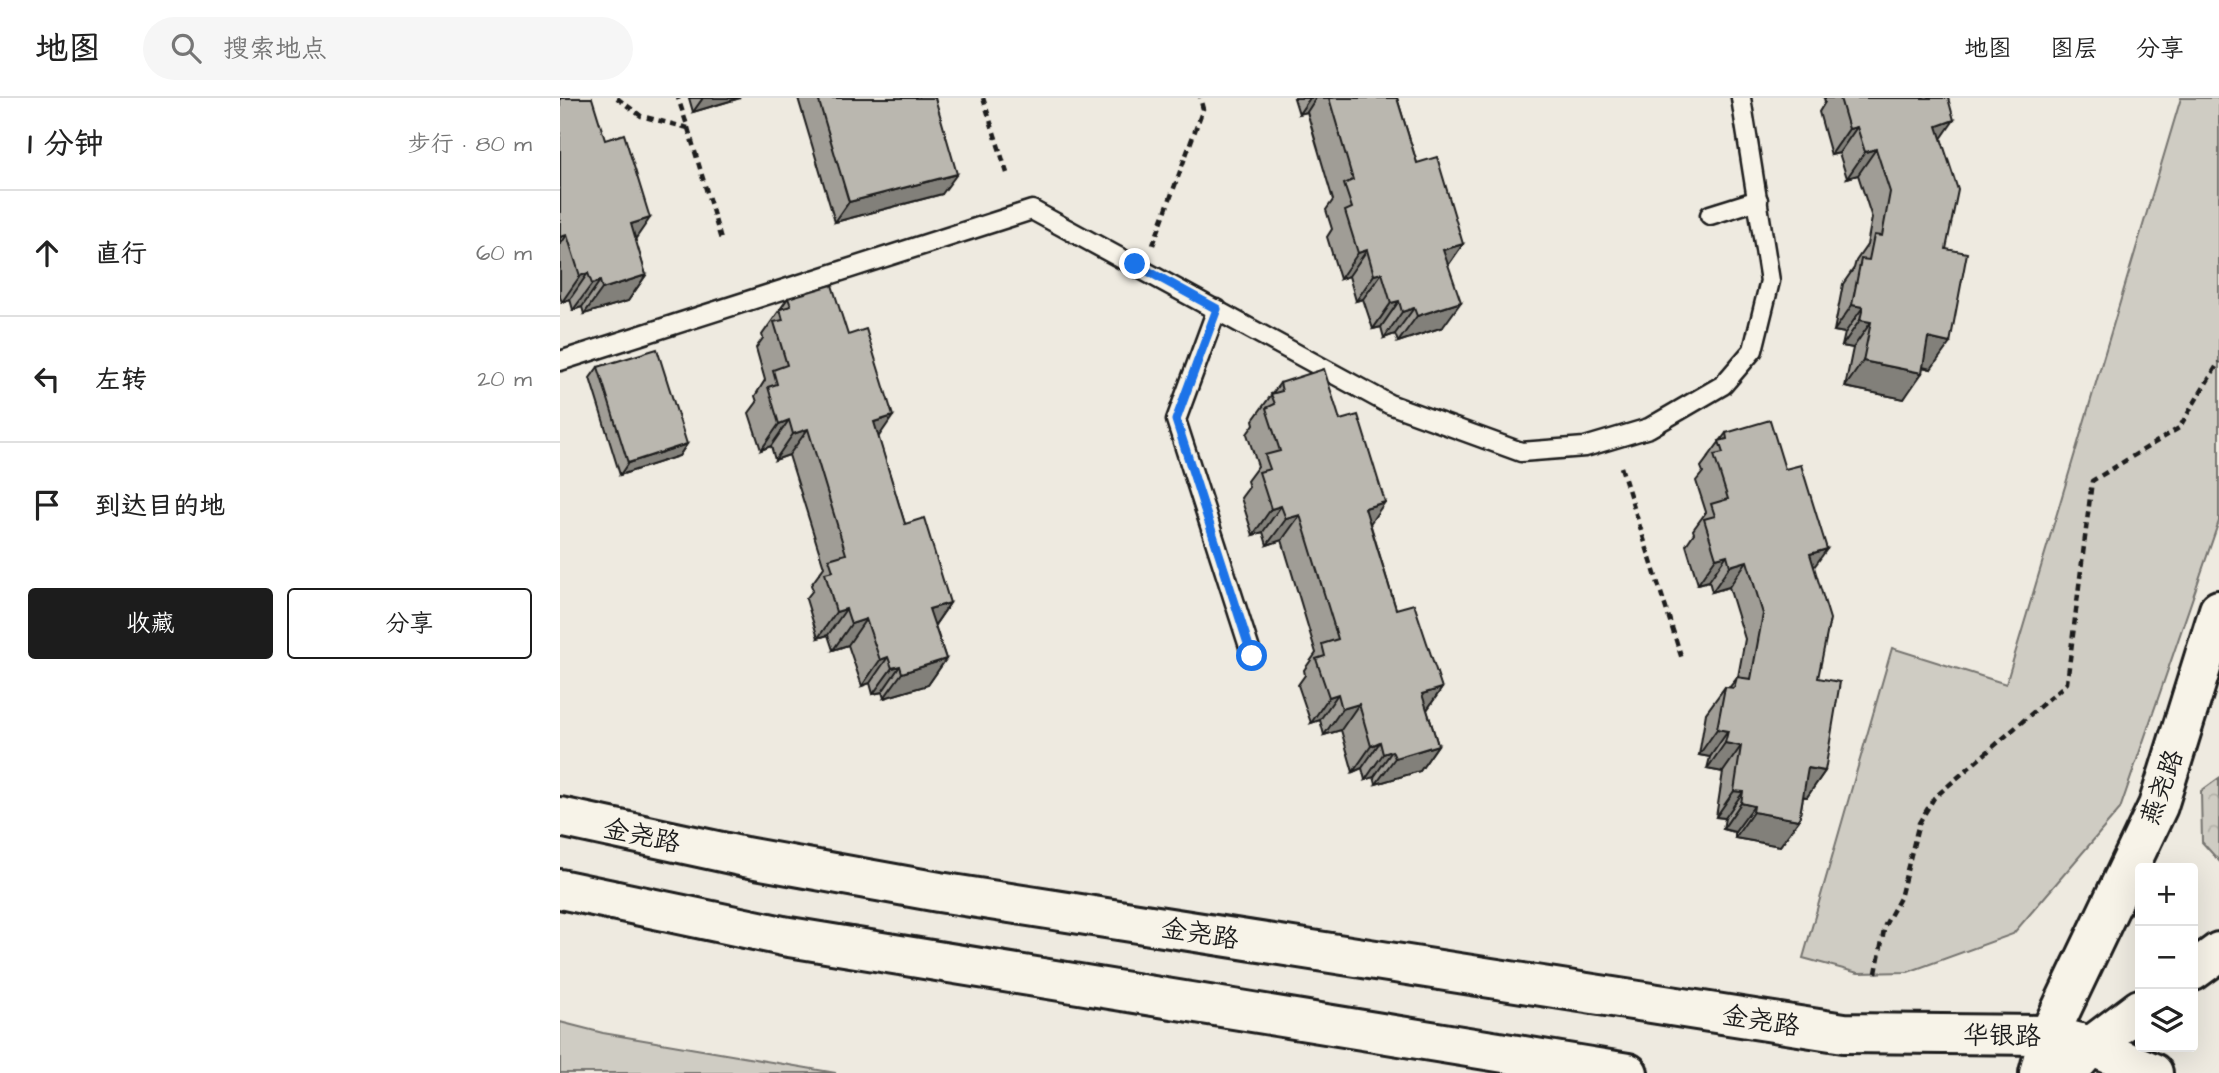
<!DOCTYPE html>
<html lang="zh">
<meta charset="utf-8">
<style>
:root{--surface:#fff;--page:#f6f6f6;--text:#222;--muted:#767676;--line:#e0e0e0;--accent:#1c1c1c}
body{margin:0;font-family:"Architects Daughter","LXGW WenKai TC",sans-serif;background:var(--page);color:var(--text)}
.controls{position:absolute;right:21px;bottom:21px;display:grid;overflow:hidden;border-radius:7px;box-shadow:0 7px 28px #0002}
.controls button{width:63px;height:63px;display:grid;place-items:center;padding:0;border:0;border-bottom:2px solid var(--line);background:var(--surface);color:var(--text);font:35px sans-serif}
.stop{position:absolute;width:21px;height:21px;margin:-16px;border:5px solid #1a73e8;border-radius:50%;background:#fff}
.stop.end{background:#1a73e8;border-color:#fff;box-shadow:0 2px 7px #0008}
.list{margin:0;padding:0;list-style:none}
h2{display:flex;justify-content:space-between;align-items:center;height:91px;margin:0;padding:0 28px;font-size:30px}
h2 small{font-size:23px;font-weight:400;color:var(--muted)}
.list li{display:grid;grid-template-columns:46px 1fr auto;gap:21px;align-items:center;box-sizing:border-box;height:126px;padding:0 28px;border-top:2px solid var(--line)}
.list b{display:block;font-size:26px;white-space:nowrap}
.list em{font-size:23px;font-style:normal;color:var(--muted)}
.actions{display:flex;gap:14px;padding:21px 28px}
.actions a{flex:1;padding:16px 0;border:2px solid var(--accent);border-radius:7px;text-align:center;font-size:24px;color:var(--accent)}
.actions .main{background:var(--accent);color:#fff}
.icon{flex:none;width:38px;height:38px;fill:none;stroke:currentColor;stroke-width:2;stroke-linecap:round;stroke-linejoin:round}
.map{position:relative;flex:none;width:1659px;height:975px;overflow:hidden}
header{display:flex;align-items:center;gap:42px;box-sizing:border-box;height:98px;padding:0 35px;background:var(--surface);border-bottom:2px solid var(--line)}
header strong{font-size:33px}
nav{display:flex;gap:38px;margin-inline-start:auto;font-size:24px}
.search{width:490px;height:63px;background:var(--page);display:flex;align-items:center;gap:18px;box-sizing:border-box;padding:0 24px;border-radius:38px;color:var(--muted);font-size:26px}
main{display:flex}
aside{flex:1;background:var(--surface)}
.map>svg:first-child{display:block}
.green{fill:#cfccc3;stroke:#767470;stroke-width:2}
.forest{fill:url(#forest-crowns);stroke:#767470;stroke-width:2}
.lines{fill:none;stroke-linecap:round;stroke-linejoin:round}
.lane-casing{stroke:#1c1c1c;stroke-width:23}
.secondary-casing{stroke:#1c1c1c;stroke-width:44}
.highway-casing{stroke:#1c1c1c;stroke-width:44}
.path{stroke:#1c1c1c;stroke-width:4.5;stroke-dasharray:7 5;stroke-linecap:butt}
.lane{stroke:#f7f3e8;stroke-width:18}
.secondary{stroke:#f7f3e8;stroke-width:38}
.highway{stroke:#f7f3e8;stroke-width:38}
.wall{fill:#a09d96;stroke:#1c1c1c;stroke-width:2}
.shaded-wall{fill:#82807a;stroke:#1c1c1c;stroke-width:2}
.building{fill:#bab7af;stroke:#1c1c1c;stroke-width:2}
.route{stroke:#1a73e8;stroke-width:9}
.labels{text-anchor:middle;stroke-width:7;stroke-linejoin:round;paint-order:stroke}
.street-label{font-size:26px;fill:#1c1c1c;stroke:#f7f3e8}
</style>
<header>
<strong>地图</strong>
<div class="search"><svg class="icon" aria-label="search" viewBox="0 0 24 24"><circle cx="10" cy="10" r="6"/><path d="M15 15l6 6"/></svg>搜索地点</div>
<nav><a>地图</a><a>图层</a><a>分享</a></nav>
</header>
<main>
<aside>
<h2>1 分钟<small>步行 · 80 m</small></h2>
<ul class="list">
<li><svg class="icon" aria-label="ahead" viewBox="0 0 24 24"><path d="M12 20V5M6 11l6-6 6 6"/></svg><div><b>直行</b></div><em>60 m</em></li>
<li><svg class="icon" aria-label="left" viewBox="0 0 24 24"><path d="M17 20v-9H6M10 6l-5 5 5 5"/></svg><div><b>左转</b></div><em>20 m</em></li>
<li><svg class="icon" aria-label="arrive" viewBox="0 0 24 24"><path d="M6 21V4h12l-3 4 3 4H6"/></svg><div><b>到达目的地</b></div></li>
</ul>
<div class="actions"><a class="main">收藏</a><a>分享</a></div>
</aside>
<div class="map">
<svg width="1659" height="975" viewBox="0 0 1659 975">
<defs>
<pattern id="forest-crowns" width="20" height="18" patternUnits="userSpaceOnUse" patternTransform="scale(1.75)"><rect width="20" height="18" fill="#cfccc3"/><path d="M2 6a3 3 0 1 1 6 0M12 15a3 3 0 1 1 6 0" fill="none" stroke="#b1afa7"/></pattern>
</defs>
<rect width="100%" height="100%" fill="#eeeae0"/>
<filter id="ink" filterUnits="userSpaceOnUse"><feTurbulence type="fractalNoise" baseFrequency=".0143" numOctaves="2"/><feDisplacementMap in="SourceGraphic" scale="14" xChannelSelector="R" yChannelSelector="G"/><feConvolveMatrix kernelMatrix="1 2 1 2 8 2 1 2 1" color-interpolation-filters="sRGB"/></filter>
<g filter="url(#ink)">
<g class="green">
<polygon points="1621,0 1659,0 1659,423 1560,711 1453,836 1348,874 1298,875 1243,860 1332,550 1446,586"/>
<polygon points="0,924 43,935 276,975 0,975"/>
</g>
<polygon class="forest" points="1659,680 1659,763 1642,744 1641,693"/>
<g class="lines">
<defs>
<g id="lane">
<polyline points="1150,117 1198,102"/>
<polyline points="657,211 616,322 692,558"/>
<polyline points="0,263 472,112 829,306 961,354 1025,349 1089,330 1163,287 1193,252 1210,183 1181,0"/>
</g>
<g id="secondary">
<polyline points="0,719 185,759 379,794 1284,935 1489,937 1531,948 1593,975"/>
<polyline points="0,791 223,838 1068,975"/>
<polyline points="1479,975 1489,937 1598,708 1659,512"/>
</g>
<g id="highway">
<polyline points="1633,873 1659,854"/>
<polyline points="1507,975 1531,948 1580,911"/>
</g>
</defs>
<use href="#lane" class="lane-casing"/>
<use href="#secondary" class="secondary-casing"/>
<use href="#highway" class="highway-casing"/>
<g class="path">
<polyline points="57,0 81,18 128,30 118,0"/>
<polyline points="423,0 447,75"/>
<polyline points="128,30 162,145"/>
<polyline points="593,147 643,11 640,0"/>
<polyline points="1061,369 1122,561"/>
<polyline points="1316,875 1325,827 1340,800 1359,725 1374,700 1507,585 1532,383 1619,330 1659,264"/>
</g>
<use href="#lane" class="lane"/>
<use href="#secondary" class="secondary"/>
<use href="#highway" class="highway"/>
</g>
<g class="wall">
<polygon points="0,0 75,142 86,177 68,203 24,216 22,209 13,212 10,201 2,204 0,199"/>
<polygon points="129,0 180,0 133,14"/>
<polygon points="238,0 375,0 382,96 275,124"/>
<polygon points="734,0 837,0 857,65 903,146 888,167 883,229 838,244 835,236 824,240 821,229 813,231 803,201 796,203 789,178 780,181 767,139 772,131 766,112 773,102 747,14 739,16"/>
<polygon points="1264,0 1388,0 1381,41 1386,151 1371,271 1363,269 1344,301 1285,289 1293,250 1282,248 1285,235 1274,233 1283,186 1294,170 1296,163 1307,147 1312,120 1298,77 1287,80 1279,55 1271,57 1259,14 1265,4"/>
<polygon points="228,200 318,339 345,426 390,505 375,527 386,561 368,587 324,600 322,594 313,596 310,585 302,588 288,547 273,552 268,537 258,540 246,501 253,492 251,487 264,469 229,357 215,362 211,348 201,352 189,315 197,304 195,298 205,282 196,250 203,240 202,237"/>
<polygon points="38,269 127,346 119,358 60,377 30,280"/>
<polygon points="720,285 810,425 836,511 882,590 867,612 878,647 860,673 816,686 814,679 805,682 802,670 793,674 781,632 764,637 760,622 751,625 738,587 745,577 744,572 756,555 722,442 707,447 703,434 693,437 681,400 689,389 687,383 698,368 687,336 694,326 693,322"/>
<polygon points="1166,335 1254,468 1258,580 1265,673 1247,699 1243,699 1239,722 1220,748 1175,740 1175,734 1163,731 1165,720 1156,719 1163,674 1147,671 1150,659 1139,657 1146,615 1165,589 1169,590 1178,579 1185,541 1169,489 1152,494 1149,483 1138,486 1126,447 1134,435 1133,432 1146,414 1136,383 1143,374 1141,369"/>
</g>
<g class="shaded-wall">
<polygon points="143,0 180,0 133,14"/>
<polygon points="750,0 756,0 747,14 739,16"/>
<polygon points="1394,22 1376,48 1377,28"/>
<polygon points="1297,29 1279,55 1271,57 1289,31"/>
<polygon points="1316,51 1298,77 1287,80 1305,54"/>
<polygon points="397,76 382,96 275,124 289,104"/>
<polygon points="90,120 72,146 71,126"/>
<polygon points="7,137 0,147 0,139"/>
<polygon points="903,146 885,172 883,152"/>
<polygon points="807,152 789,178 780,181 798,155"/>
<polygon points="28,175 10,201 2,204 20,178"/>
<polygon points="822,175 803,201 796,203 814,177"/>
<polygon points="86,177 68,203 24,216 42,191"/>
<polygon points="40,183 22,209 13,212 32,186"/>
<polygon points="839,203 821,229 813,231 831,205"/>
<polygon points="901,204 883,229 838,244 857,218"/>
<polygon points="1292,207 1303,209 1285,235 1274,233"/>
<polygon points="854,210 835,236 824,240 842,214"/>
<polygon points="1300,222 1311,224 1293,250 1282,248"/>
<polygon points="1368,240 1390,245 1371,271 1350,266"/>
<polygon points="1303,263 1362,275 1344,301 1285,289"/>
<polygon points="333,318 315,344 314,324"/>
<polygon points="229,322 211,348 201,352 219,326"/>
<polygon points="248,331 229,357 215,362 233,336"/>
<polygon points="127,346 119,358 60,377 68,365"/>
<polygon points="825,404 807,430 805,410"/>
<polygon points="721,408 703,434 693,437 711,411"/>
<polygon points="740,417 722,442 707,447 726,421"/>
<polygon points="1267,451 1249,476 1250,456"/>
<polygon points="1167,457 1149,483 1138,486 1156,460"/>
<polygon points="1187,463 1169,489 1152,494 1170,468"/>
<polygon points="390,505 372,531 369,511"/>
<polygon points="286,511 268,537 258,540 276,514"/>
<polygon points="306,521 288,547 273,552 291,526"/>
<polygon points="328,559 310,585 302,588 320,562"/>
<polygon points="386,561 368,587 324,600 342,575"/>
<polygon points="340,568 322,594 313,596 332,570"/>
<polygon points="882,590 864,616 862,596"/>
<polygon points="778,596 760,622 751,625 769,599"/>
<polygon points="799,606 781,632 764,637 782,611"/>
<polygon points="1157,631 1168,633 1150,659 1139,657"/>
<polygon points="820,644 802,670 793,674 811,648"/>
<polygon points="1165,645 1181,648 1163,674 1147,671"/>
<polygon points="878,647 860,673 816,686 835,660"/>
<polygon points="832,653 814,679 805,682 823,656"/>
<polygon points="1248,670 1265,673 1247,699 1230,696"/>
<polygon points="1174,693 1183,694 1165,720 1156,719"/>
<polygon points="1181,705 1194,708 1175,734 1163,731"/>
<polygon points="1193,714 1239,722 1220,748 1175,740"/>
</g>
<g class="building">
<polygon points="0,0 32,0 45,42 64,36 90,120 71,126 86,177 42,191 40,183 32,186 28,175 20,178 7,137 0,139"/>
<polygon points="258,0 375,0 397,76 289,104"/>
<polygon points="769,0 837,0 857,65 877,59 903,146 883,152 901,204 857,218 854,210 842,214 839,203 831,205 822,175 814,177 807,152 798,155 785,113 792,110 784,86 793,82"/>
<polygon points="1280,0 1388,0 1394,22 1377,28 1398,92 1386,151 1407,155 1390,245 1368,240 1362,275 1303,263 1311,224 1300,222 1303,209 1292,207 1301,161 1309,162 1314,137 1322,138 1330,94 1316,51 1305,54 1297,29 1289,31"/>
<polygon points="272,187 288,237 306,231 333,318 314,324 345,426 364,420 390,505 369,511 386,561 342,575 340,568 332,570 328,559 320,562 306,521 291,526 286,511 276,514 265,475 273,473 269,461 286,456 248,331 233,336 229,322 219,326 208,289 217,286 213,272 227,267 214,224 223,222 220,211 231,208 228,200"/>
<polygon points="97,251 127,346 68,365 38,269"/>
<polygon points="764,271 780,322 798,317 825,404 805,410 836,511 854,506 882,590 862,596 878,647 835,660 832,653 823,656 820,644 811,648 799,606 782,611 778,596 769,599 756,561 765,558 762,546 778,541 740,417 726,421 721,408 711,411 699,374 710,371 705,357 720,353 706,310 715,306 711,296 722,293 720,285"/>
<polygon points="1210,322 1225,371 1241,367 1267,451 1250,456 1270,521 1258,580 1280,584 1265,673 1248,670 1239,722 1193,714 1194,708 1181,705 1183,694 1174,693 1181,648 1165,645 1168,633 1157,631 1165,589 1174,590 1177,579 1191,581 1203,516 1187,463 1170,468 1167,457 1156,460 1144,421 1155,418 1151,406 1168,401 1154,357 1163,355 1159,343 1167,341 1166,335"/>
</g>
</g>
<g class="lines" filter="url(#ink)">
<polyline class="route" points="575,166 657,211 616,322 692,558"/>
</g>
<g class="labels">
<g class="street-label">
<text transform="translate(1601 689) rotate(-70)" y="9">燕尧路</text>
<text transform="translate(82 737) rotate(12)" y="9">金尧路</text>
<text transform="translate(640 835) rotate(9)" y="9">金尧路</text>
<text transform="translate(1201 922) rotate(9)" y="9">金尧路</text>
<text transform="translate(1442 937) rotate(1)" y="9">华银路</text>
</g>
</g>
</svg>
<div class="controls">
<button>+</button>
<button>−</button>
<button><svg class="icon" aria-label="layers" viewBox="0 0 24 24"><path d="M12 4l9 5-9 5-9-5zM3 14l9 5 9-5"/></svg></button>
</div>
<div class="stop" style="left:692px;top:558px"></div>
<div class="stop end" style="left:575px;top:166px"></div>
</div>
</main>
